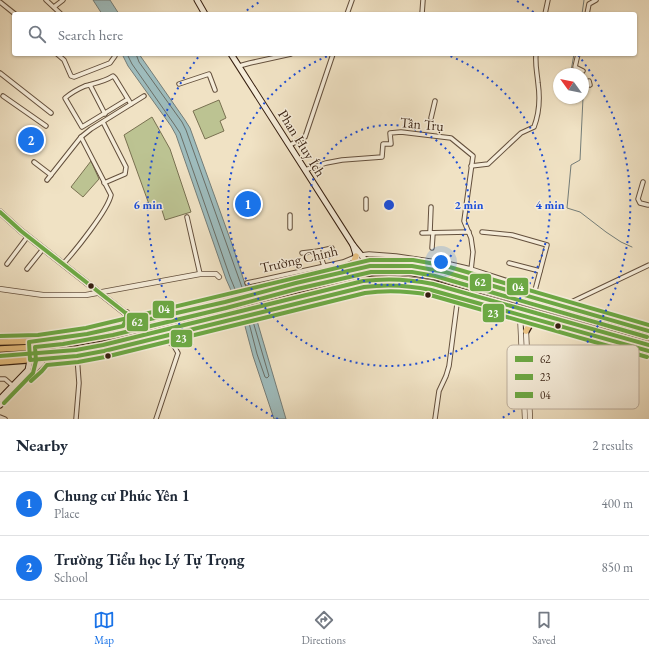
<!DOCTYPE html>
<meta charset="utf-8">
<style>
:root{--surface:#fff;--page:#f2f2f3;--text:#1f2937;--muted:#747a83;--line:#e0e1e3;--accent:#1a73e8}
body{margin:0;font-family:"EB Garamond",serif;background:var(--page);color:var(--text)}
.compass{position:absolute;left:553px;top:68px;width:36px;height:36px;border-radius:50%;background:var(--surface);box-shadow:0 1px 3px #0004;rotate:303deg}
.you{position:absolute;left:441px;top:262px;width:14px;height:14px;margin:-10px;border:3px solid #fff;border-radius:50%;background:#1a73e8;box-shadow:0 0 0 6px #1a73e833}
.badge{display:grid;place-items:center;width:26px;height:26px;border-radius:50%;background:var(--accent);color:#fff;font-size:13px;font-weight:700}
.pin{position:absolute;translate:-50% -50%;border:2px solid #fff;box-shadow:0 1px 4px #0006}
.list{margin:0;padding:0;list-style:none}
h2{display:flex;justify-content:space-between;align-items:center;height:52px;margin:0;padding:0 16px;font-size:17px}
h2 small{font-size:13px;font-weight:400;color:var(--muted)}
.list li{display:grid;grid-template-columns:26px 1fr auto;gap:12px;align-items:center;box-sizing:border-box;height:64px;padding:0 16px;border-top:1px solid var(--line)}
.list b{display:block;font-size:15px;white-space:nowrap}
.list p{margin:0;font-size:13px;white-space:nowrap;color:var(--muted)}
.list em{font-size:13px;font-style:normal;color:var(--muted)}
.icon{flex:none;width:22px;height:22px;fill:none;stroke:currentColor;stroke-width:2;stroke-linecap:round;stroke-linejoin:round}
.map{position:relative;flex:none;width:649px;height:419px;overflow:hidden}
.search{position:absolute;background:var(--surface);box-shadow:0 1px 3px #0004;left:12px;right:12px;top:12px;height:44px;display:flex;align-items:center;gap:10px;box-sizing:border-box;padding:0 14px;border-radius:4px;color:var(--muted);font-size:15px}
.sheet{height:180px;background:var(--surface)}
nav{display:flex;justify-content:space-around;align-items:center;box-sizing:border-box;height:56px;border-top:1px solid var(--line);background:var(--surface);font-size:11px;color:var(--muted)}
nav a{display:grid;justify-items:center;gap:2px}
nav .on{color:var(--accent)}
.map>svg:first-child{display:block}
.green{fill:#bcc392;stroke:#797151}
.water{fill:#9ebcbd;stroke:#747d78}
.lines{fill:none;stroke-linecap:round;stroke-linejoin:round}
.shore{stroke:#6a6e66;stroke-width:1}
.stream{stroke:#747d78;stroke-width:1}
.minor-casing{stroke:#64503d;stroke-width:5.5}
.tertiary-casing{stroke:#64503d;stroke-width:6}
.secondary-casing{stroke:#361f10;stroke-width:7}
.primary-casing{stroke:#361f10;stroke-width:8}
.minor{stroke:#f5ecd9;stroke-width:3.5}
.tertiary{stroke:#f5ecd9;stroke-width:4.5}
.secondary{stroke:#f5ecd9;stroke-width:5}
.primary{stroke:#e8c182;stroke-width:5.5}
.bus-1-casing{stroke:#f5ecd9;stroke-width:7}
.bus-2-casing{stroke:#f5ecd9;stroke-width:7}
.bus-3-casing{stroke:#f5ecd9;stroke-width:7}
.bus-1{stroke:#6ca844;stroke-width:4}
.bus-2{stroke:#6ca844;stroke-width:4}
.bus-3{stroke:#6ca844;stroke-width:4}
.ring{fill:none;stroke:#1d4ed8;stroke-width:2;stroke-dasharray:2 4}
.bus-dot{fill:#361f10;stroke:#f5ecd9;stroke-width:1.5}
.labels{text-anchor:middle;stroke-width:3;stroke-linejoin:round;paint-order:stroke}
.street-label{font-size:14px;fill:#361f10;stroke:#f5ecd9}
.key{fill:#f5ecd9;stroke:#bcae9d;stroke-width:1}
.key-label{font-size:11px;fill:#361f10}
.centre{fill:#1d4ed8;stroke:#f5ecd9;stroke-width:2}
.ring-label{font-size:12px;text-anchor:middle;font-weight:bold;fill:#1d4ed8;stroke:#f5ecd9;stroke-width:3;stroke-linejoin:round;paint-order:stroke}
.line-badge{stroke:#f5ecd9;stroke-width:1.5}
.badge-label{font-size:11px;text-anchor:middle;font-weight:bold;fill:#fff}
</style>
<div class="map">
<svg width="649" height="419" viewBox="0 0 649 419">
<rect width="100%" height="100%" fill="#f0e2c4"/>
<filter id="stains"><feTurbulence type="fractalNoise" baseFrequency=".005" numOctaves="4"/><feColorMatrix values="0 0 0 0 .2 0 0 0 0 .09 0 0 0 0 .02 0 0 0 .5 -.17"/></filter>
<radialGradient id="worn" r=".72"><stop offset=".6" stop-color="#630" stop-opacity="0"/><stop offset="1" stop-color="#630" stop-opacity=".3"/></radialGradient>
<g class="green">
<polygon points="219,100 226,118 220,121 224,131 205,139 193,111"/>
<polygon points="152,117 170,149 191,212 165,220 161,207 150,207 124,135"/>
<polygon points="91,161 99,179 83,197 71,187"/>
<polygon points="365,255 417,260 453,266 455,267 453,271 450,272 413,265 377,262 366,258"/>
<polygon points="350,262 351,264 347,269 251,291 250,284"/>
</g>
<g class="water">
<polygon points="93,0 110,0 119,14 102,14"/>
<polygon points="122,54 139,54 185,120 190,128 233,247 258,324 286,419 274,419 253,356 242,315 226,279 176,135 171,126 128,66"/>
</g>
<g class="lines">
<g class="shore">
<polyline points="127,54 132,64 174,124 180,133 230,277 237,294"/>
<polyline points="136,54 139,62 182,122 186,130 244,293"/>
<polyline points="248,319 257,354 265,377 267,378 269,376 252,318"/>
</g>
<g class="stream">
<polyline points="582,14 584,0"/>
<polyline points="574,54 571,71 575,74"/>
<polyline points="583,79 583,93"/>
<polyline points="583,98 580,160 571,165 567,208 580,212 606,232 621,242 632,247"/>
</g>
<defs>
<g id="minor">
<polyline points="46,0 61,14"/>
<polyline points="0,2 15,14"/>
<polyline points="54,7 63,0"/>
<polyline points="347,14 352,0"/>
<polyline points="422,14 423,0"/>
<polyline points="545,14 548,0"/>
<polyline points="587,14 589,4 596,0"/>
<polyline points="57,54 64,60 71,76 74,77 110,63 115,56 114,54"/>
<polyline points="578,54 575,67 583,71"/>
<polyline points="239,66 250,63 291,54"/>
<polyline points="0,73 51,113"/>
<polyline points="589,81 590,85"/>
<polyline points="179,84 209,74 215,90"/>
<polyline points="90,85 105,114"/>
<polyline points="3,96 46,126"/>
<path d="M128 99 82 127 65 98C71 93 78 89 85 86 95 83 104 82 113 76L115 78 131 104"/>
<polyline points="431,118 435,101"/>
<polyline points="103,122 126,167 125,174 104,183"/>
<polyline points="290,145 305,137 333,54"/>
<polyline points="34,162 51,175"/>
<path d="M471 166 488 164 521 133 534 127C539 114 540 97 538 83 537 72 535 65 536 54"/>
<polyline points="305,170 326,163 342,160 382,157 383,144 391,144 390,133 401,132 451,138 473,156 464,221 471,238 473,252 470,279"/>
<polyline points="47,180 81,137 91,129 144,96"/>
<polyline points="643,182 638,199 640,203 648,205"/>
<polyline points="366,199 366,209"/>
<polyline points="290,215 290,228"/>
<polyline points="187,217 200,274"/>
<polyline points="430,232 431,207"/>
<polyline points="482,232 512,235 547,245 533,298"/>
<polyline points="422,233 469,232"/>
<polyline points="432,248 433,233"/>
<polyline points="319,251 332,248"/>
<polyline points="302,253 319,251 324,266"/>
<polyline points="361,255 369,254 396,256 450,264 471,269 523,286 522,295"/>
<polyline points="509,263 540,271"/>
<polyline points="7,264 28,236"/>
<path d="M63 264C75 251 108 210 111 195L81 137"/>
<polyline points="27,269 43,249"/>
<polyline points="247,283 343,262 355,257"/>
<polyline points="563,306 649,265"/>
<polyline points="0,379 5,379 13,386"/>
<polyline points="0,417 5,419"/>
<polyline points="76,419 79,383 77,356"/>
<polyline points="156,419 178,353 174,346 163,337"/>
<polyline points="435,419 439,391 446,376 449,366 458,296"/>
</g>
<g id="tertiary">
<polyline points="0,289 43,295 86,295 200,274 216,274 219,277"/>
<polyline points="520,315 525,419"/>
<polyline points="527,317 526,331 530,419"/>
</g>
<g id="secondary">
<polyline points="197,0 205,14"/>
<polyline points="231,54 353,245 370,266"/>
<polyline points="0,212 21,231 143,327"/>
<polyline points="353,245 360,268"/>
<polyline points="0,399 28,370 30,360 29,342"/>
<polyline points="0,405 42,362 44,355 43,343"/>
</g>
<g id="primary">
<polyline points="349,270 353,264 356,256"/>
<polyline points="123,326 126,320 126,313"/>
<polyline points="526,331 530,324 539,321"/>
<polyline points="0,342 39,341 87,334 370,266 412,266 445,272 649,331"/>
<path d="M0 349C35 348 70 344 104 337L361 273C414 265 463 283 512 298 558 311 603 324 649 338"/>
<path d="M0 357 44 355 87 349 363 280C389 278 412 280 438 285L649 346"/>
<path d="M0 362 77 356 104 351 364 287C411 278 452 296 497 308 548 323 598 337 649 351"/>
</g>
</defs>
<use href="#minor" class="minor-casing"/>
<use href="#tertiary" class="tertiary-casing"/>
<use href="#secondary" class="secondary-casing"/>
<use href="#primary" class="primary-casing"/>
<use href="#minor" class="minor"/>
<use href="#tertiary" class="tertiary"/>
<use href="#secondary" class="secondary"/>
<use href="#primary" class="primary"/>
<defs>
<g id="bus-1">
<polyline points="0,212 21,231 137,322 225,302 296,283 370,266 412,266 445,272 649,331"/>
<path d="M126 313V320L123 326 87 334 29 342 30 360 77 356 104 351 364 287C387 284 408 285 431 290L649 351"/>
</g>
<g id="bus-2">
<path d="M31 381 42 371 47 365 78 362 105 357 365 293C387 290 408 291 430 295L647 357"/>
<polyline points="4,403 33,373 36,361 35,347 63,344 113,335 226,308 297,289 371,272 412,272 435,276 647,337"/>
</g>
<g id="bus-3">
<polyline points="0,336 38,335 86,328 370,260 413,260 446,266 649,325"/>
<path d="M0 356 76 350 103 345 363 281C387 278 409 279 433 284L649 345"/>
</g>
</defs>
<use href="#bus-1" class="bus-1-casing"/>
<use href="#bus-2" class="bus-2-casing"/>
<use href="#bus-3" class="bus-3-casing"/>
<use href="#bus-1" class="bus-1"/>
<use href="#bus-2" class="bus-2"/>
<use href="#bus-3" class="bus-3"/>
</g>
<g class="ring">
<circle cx="389" cy="205" r="80"/>
<path d="M445 54A161 161 0 1 1 333 54"/>
<path d="M278 419A241 241 0 0 1 200 55M242 14A241 241 0 0 1 261 1M517 1A241 241 0 0 1 536 14M578 55A241 241 0 0 1 500 419"/>
</g>
<g class="bus-dot">
<circle cx="91" cy="286" r="3.5"/>
<circle cx="428" cy="295" r="3.5"/>
<circle cx="558" cy="326" r="3.5"/>
<circle cx="108" cy="356" r="3.5"/>
</g>
<g class="labels">
<g class="street-label">
<text transform="translate(422 124) rotate(5)" y="5">Tân Trụ</text>
<text transform="translate(302 143) rotate(58)" y="5">Phan Huy Ích</text>
<text transform="translate(299 259) rotate(-13)" y="5">Trường Chinh</text>
</g>
</g>
<rect x="507" y="345" width="132" height="64" rx="6" class="key"/>
<rect x="515" y="356" width="18" height="6" fill="#6ca844"/>
<rect x="515" y="374" width="18" height="6" fill="#6ca844"/>
<rect x="515" y="392" width="18" height="6" fill="#6ca844"/>
<g class="key-label">
<text x="540" y="363">62</text>
<text x="540" y="381">23</text>
<text x="540" y="399">04</text>
</g>
<circle cx="389" cy="205" r="6" class="centre"/>
<g class="ring-label">
<text x="469" y="209">2 min</text>
<text x="550" y="209">4 min</text>
<text x="148" y="209">6 min</text>
</g>
<g class="line-badge">
<rect x="469" y="273" width="23" height="19" rx="4" fill="#6ca844"/>
<rect x="506" y="277" width="23" height="19" rx="4" fill="#6ca844"/>
<rect x="152" y="300" width="23" height="19" rx="4" fill="#6ca844"/>
<rect x="482" y="303" width="23" height="20" rx="4" fill="#6ca844"/>
<rect x="126" y="312" width="23" height="20" rx="4" fill="#6ca844"/>
<rect x="170" y="329" width="23" height="19" rx="4" fill="#6ca844"/>
</g>
<g class="badge-label">
<text x="480" y="286">62</text>
<text x="518" y="291">04</text>
<text x="164" y="313">04</text>
<text x="493" y="317">23</text>
<text x="137" y="326">62</text>
<text x="181" y="342">23</text>
</g>
<rect width="100%" height="100%" filter="url(#stains)"/>
<rect width="100%" height="100%" fill="url(#worn)"/>
</svg>
<svg class="compass" viewBox="-18 -18 36 36"><path d="M0-13l5 13h-10z" fill="#e53935"/><path d="M0 13l5-13h-10z" fill="#747a83"/></svg>
<div class="you"></div>
<div class="pin badge" style="left:248px;top:204px">1</div>
<div class="pin badge" style="left:31px;top:140px">2</div>
<div class="search"><svg class="icon" aria-label="search" viewBox="0 0 24 24"><circle cx="10" cy="10" r="6"/><path d="M15 15l6 6"/></svg>Search here</div>
</div>
<section class="sheet">
<h2>Nearby<small>2 results</small></h2>
<ul class="list">
<li><span class="badge">1</span><div><b>Chung cư Phúc Yên 1</b><p>Place</p></div><em>400 m</em></li>
<li><span class="badge">2</span><div><b>Trường Tiểu học Lý Tự Trọng</b><p>School</p></div><em>850 m</em></li>
</ul>
</section>
<nav>
<a class="on"><svg class="icon" aria-label="map" viewBox="0 0 24 24"><path d="M3 6l6-2 6 2 6-2v14l-6 2-6-2-6 2zM9 4v14M15 6v14"/></svg>Map</a>
<a><svg class="icon" aria-label="directions" viewBox="0 0 24 24"><path d="M12 3l9 9-9 9-9-9zM9 14v-3h6M13 9l2 2-2 2"/></svg>Directions</a>
<a><svg class="icon" aria-label="saved" viewBox="0 0 24 24"><path d="M7 4h10v16l-5-4-5 4z"/></svg>Saved</a>
</nav>
